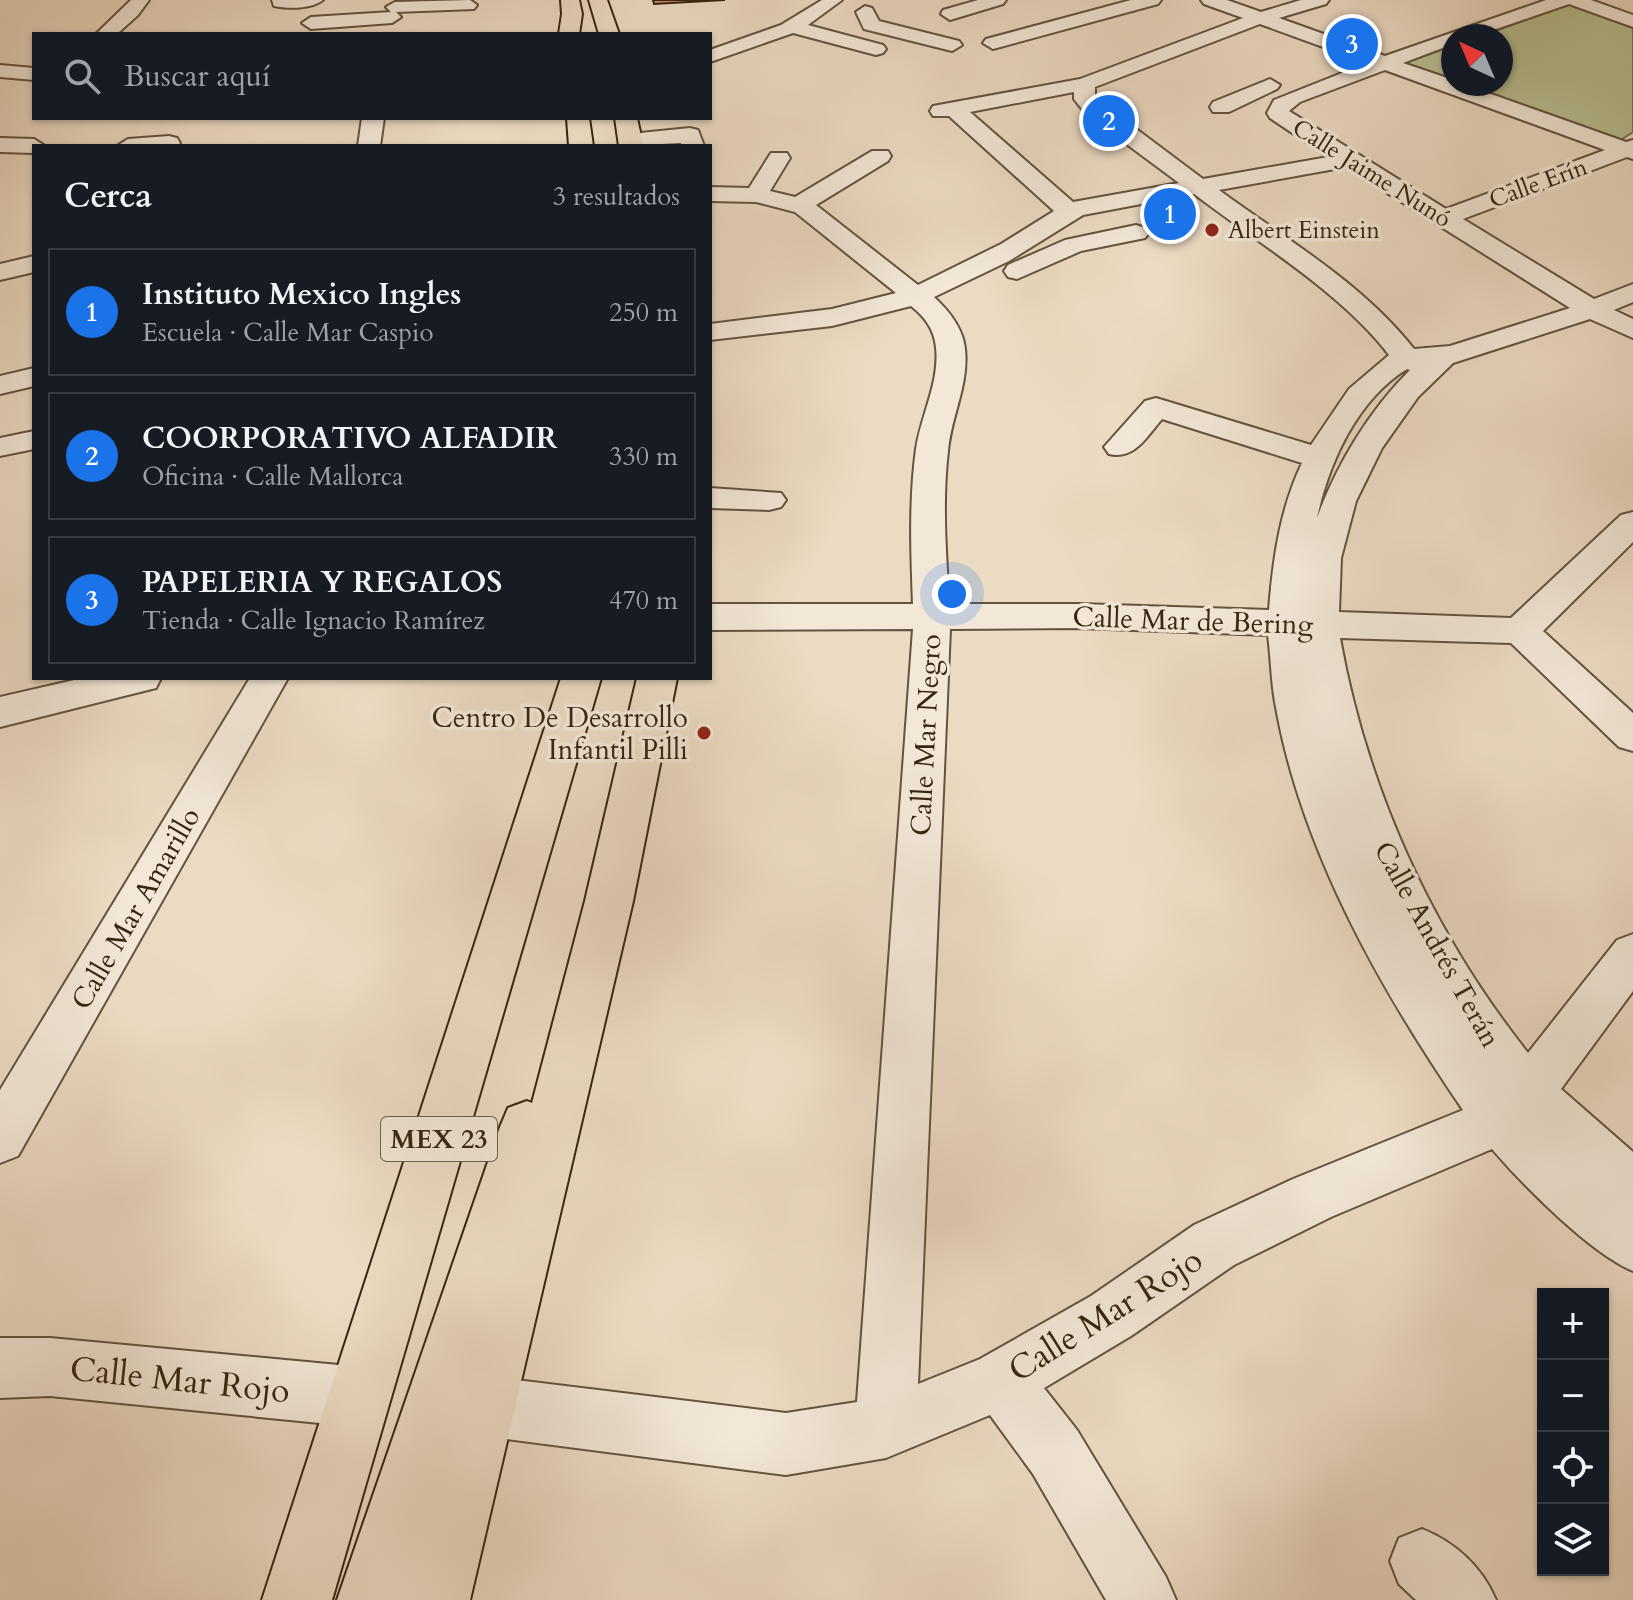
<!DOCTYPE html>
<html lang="es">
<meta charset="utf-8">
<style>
:root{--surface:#171b24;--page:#242831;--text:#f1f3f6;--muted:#9ea1a6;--line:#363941;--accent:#1a73e8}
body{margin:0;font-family:Cardo,serif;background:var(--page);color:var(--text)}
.controls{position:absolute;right:24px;bottom:24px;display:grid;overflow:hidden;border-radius:0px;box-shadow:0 2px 6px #0004}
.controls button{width:72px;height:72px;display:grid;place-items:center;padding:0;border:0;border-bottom:2px solid var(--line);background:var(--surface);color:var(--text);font:40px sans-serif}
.compass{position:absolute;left:1441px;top:24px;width:72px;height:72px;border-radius:50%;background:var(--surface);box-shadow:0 2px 6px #0004;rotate:316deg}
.you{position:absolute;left:952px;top:594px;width:28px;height:28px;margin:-20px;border:6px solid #fff;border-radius:50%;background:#1a73e8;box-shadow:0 0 0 12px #1a73e833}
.badge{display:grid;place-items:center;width:52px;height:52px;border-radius:50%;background:var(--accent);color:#fff;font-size:26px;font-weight:700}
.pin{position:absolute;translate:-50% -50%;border:4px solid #fff;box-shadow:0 2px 8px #0006}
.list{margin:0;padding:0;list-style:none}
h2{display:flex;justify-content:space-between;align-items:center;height:104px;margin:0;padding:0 32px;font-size:34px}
h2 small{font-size:26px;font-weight:400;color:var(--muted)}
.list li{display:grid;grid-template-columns:52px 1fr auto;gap:24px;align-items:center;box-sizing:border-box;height:128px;margin:0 16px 16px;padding:0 16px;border:2px solid var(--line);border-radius:0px}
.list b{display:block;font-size:30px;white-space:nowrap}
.list p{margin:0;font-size:26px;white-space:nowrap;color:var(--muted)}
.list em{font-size:26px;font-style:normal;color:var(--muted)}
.icon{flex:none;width:44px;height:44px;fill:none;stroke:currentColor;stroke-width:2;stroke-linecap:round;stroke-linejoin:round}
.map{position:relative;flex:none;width:1633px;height:1600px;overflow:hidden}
.search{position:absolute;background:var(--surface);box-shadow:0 2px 6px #0004;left:32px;top:32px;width:680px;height:88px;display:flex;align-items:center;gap:20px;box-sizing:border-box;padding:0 28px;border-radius:0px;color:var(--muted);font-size:30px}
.panel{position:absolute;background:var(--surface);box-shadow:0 2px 6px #0004;left:32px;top:144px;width:680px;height:536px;border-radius:0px}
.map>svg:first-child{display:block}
.green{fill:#b9c093;stroke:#787352;stroke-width:2}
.building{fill:#cb8268;stroke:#362611;stroke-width:2}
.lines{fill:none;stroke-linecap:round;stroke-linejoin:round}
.minor-casing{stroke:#64533e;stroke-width:4}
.major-casing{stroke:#362611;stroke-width:4}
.minor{fill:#f3e8d8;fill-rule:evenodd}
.major{fill:#ecdbc3;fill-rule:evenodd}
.poi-dot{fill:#8f2418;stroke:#f3e8d8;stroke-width:3}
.labels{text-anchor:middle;stroke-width:7;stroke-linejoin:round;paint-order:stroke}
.far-street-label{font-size:24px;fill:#362611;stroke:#f3e8d8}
.far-poi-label{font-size:24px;fill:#362611;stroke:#f3e8d8;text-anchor:start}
.shield{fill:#f3e8d8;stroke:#6f604d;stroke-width:2}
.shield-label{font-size:26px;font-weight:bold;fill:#362611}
.street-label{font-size:28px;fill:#362611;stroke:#f3e8d8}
.poi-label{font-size:28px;fill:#362611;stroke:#f3e8d8;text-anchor:end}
.near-street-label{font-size:34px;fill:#362611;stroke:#f3e8d8}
</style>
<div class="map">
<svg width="1633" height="1600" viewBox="0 0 1633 1600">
<rect width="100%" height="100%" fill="#ecdbc3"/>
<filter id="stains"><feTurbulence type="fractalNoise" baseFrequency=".0025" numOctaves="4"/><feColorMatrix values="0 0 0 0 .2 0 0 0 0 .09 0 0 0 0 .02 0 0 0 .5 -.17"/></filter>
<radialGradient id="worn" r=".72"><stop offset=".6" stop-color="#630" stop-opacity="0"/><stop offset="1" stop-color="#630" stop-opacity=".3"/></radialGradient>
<g class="green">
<polygon points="1571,4 1633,26 1633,132 1619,141 1459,84 1501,84 1501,36 1481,36"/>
<polygon points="1453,46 1453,82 1402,64"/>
</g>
<polygon class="building" points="653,0 725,0 654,4"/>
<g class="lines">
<defs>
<g id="minor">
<polygon points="131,0 149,0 138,15 117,34 96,34"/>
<path d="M272 0H323C312 9 288 9 274 6Z"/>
<polygon points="470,0 477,5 474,9 396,12 401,17 392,23 311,29 302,23 311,17 391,12 386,7 395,2"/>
<polygon points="822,0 842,0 808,25 883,45 886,49 883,53 876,55 793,33 710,62 710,50 781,25"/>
<polygon points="978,0 1006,0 1003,4 950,20 941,14 943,10"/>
<polygon points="1131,0 1161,0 1158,4 993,49 983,43 986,39"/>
<path d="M1201 0H1227L1261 12 1301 0H1329L1326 4 1279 18 1385 56 1546 0H1591L1633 15V27L1569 4 1476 36H1453V44L1403 63 1453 80V84H1463L1626 142 1633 140V159L1627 157 1463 219 1594 299 1633 284V302L1614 310 1633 319V338L1590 319 1453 363 1418 397 1382 448 1356 501 1341 558 1339 612 1511 618 1621 515 1633 512V542L1543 631 1633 713V751L1619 747 1511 643 1340 638C1367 789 1432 932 1528 1053L1617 940 1633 934V991L1561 1089 1633 1152V1271C1590 1253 1523 1185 1492 1149L1331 1217 1234 1265 1131 1336 1044 1388 1077 1430 1166 1577 1176 1600H1106L1033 1474 990 1415 886 1458 786 1475 483 1436 462 1427 453 1406 462 1385 483 1376 786 1413 857 1402 913 629 710 630V604H913C911 553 909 500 916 449 921 415 940 382 936 347 934 329 925 317 911 306L832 326 710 340V324L832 309 896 293 795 212 756 202 710 201V187L749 188 771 153H787L790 158 770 191 795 197 872 151H888L891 156 888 161 816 205 918 285 1001 244 1054 211 949 116H933L930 111 933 106 1080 79 1243 18 1204 4ZM1260 24 1367 63 1274 100 1267 113 1270 118 1328 157 1203 179 1095 98V87ZM1385 70 1605 150 1446 209 1289 111 1300 102ZM1074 92V99L1086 114 1179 183 1073 202 970 112ZM1346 167 1570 308 1450 346 1414 349C1362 283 1286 239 1219 190ZM1194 194C1257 242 1342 293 1389 355L1349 389 1311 445 1156 398 1145 401 1104 447 1109 454C1135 460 1147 436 1162 419L1302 463C1280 509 1273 559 1269 610L1079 604H949C946 553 942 502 948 451 951 417 969 384 965 349 963 328 949 311 934 297L1009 261 1083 215ZM1407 369 1410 370C1369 411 1337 464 1317 518 1329 462 1357 400 1407 369ZM1079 628 1268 635C1271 657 1271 680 1275 702 1300 848 1380 989 1463 1110L1293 1179 1194 1225 1091 1296 980 1359 918 1384 950 629Z"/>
<polygon points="865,6 872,8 879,21 959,41 962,45 952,51 864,29 856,12"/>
<polygon points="0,65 34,68 34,80 0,77"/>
<polygon points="1270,79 1280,85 1277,89 1229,112 1213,112 1210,107 1213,102"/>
<polygon points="362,118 384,118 380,146 358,146"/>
<polygon points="690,128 698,130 704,146 682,146 681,143 623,146 619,141 630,134"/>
<polygon points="169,136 177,138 180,143 178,146 117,146 128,139"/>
<polygon points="0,138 34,139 45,146 34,146 34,153 0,152"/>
<polygon points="1136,225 1145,228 1149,233 1145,238 1081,251 1017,279 1008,277 1004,271 1008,265 1065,240"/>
<polygon points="34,256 34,272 0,280 0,264"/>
<polygon points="34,368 34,386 0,394 0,376"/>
<polygon points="34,431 34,449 0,456 0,438"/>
<polygon points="710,488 781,493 786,500 781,507 769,510 710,508"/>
<polygon points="83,678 161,678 156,688 0,727 0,697"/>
<polygon points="250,678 288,678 18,1156 0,1163 0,1090"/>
<polygon points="0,1338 50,1338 360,1367 381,1376 390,1397 381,1418 360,1427 50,1396 0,1398"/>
<path d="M1422 1529C1455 1542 1482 1567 1496 1600H1416L1399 1584 1390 1561 1399 1538Z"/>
</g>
<g id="major">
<polygon points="561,0 579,0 582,14 579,34 559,34 562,14"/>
<polygon points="589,0 607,0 619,34 599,34"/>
<polygon points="567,118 589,118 593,146 569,146"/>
<polygon points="615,118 637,118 643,146 619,146"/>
<polygon points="561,678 601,678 332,1600 262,1600"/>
<polygon points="637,678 677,678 633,901 470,1600 337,1600 500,1127 508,1108 527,1101 532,1103 585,901"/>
</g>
</defs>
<use href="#minor" class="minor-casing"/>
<use href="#major" class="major-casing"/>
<use href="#minor" class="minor"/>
<use href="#major" class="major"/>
</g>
<g class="poi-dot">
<circle cx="1212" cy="230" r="8"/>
<circle cx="704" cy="733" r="8"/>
</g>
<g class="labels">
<g class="far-street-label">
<text transform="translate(1372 173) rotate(32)" y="8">Calle Jaime Nunó</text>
<text transform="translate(1538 183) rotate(-20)" y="8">Calle Erín</text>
</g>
<g class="far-poi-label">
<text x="1228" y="238">Albert Einstein</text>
</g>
<rect class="shield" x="381" y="1117" width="116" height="44" rx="6"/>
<g class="shield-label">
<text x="439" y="1148">MEX 23</text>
</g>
<g class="street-label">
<text transform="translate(1193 620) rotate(2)" y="10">Calle Mar de Bering</text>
<text transform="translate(925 735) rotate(-87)" y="10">Calle Mar Negro</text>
<text transform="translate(135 908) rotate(-60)" y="10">Calle Mar Amarillo</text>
<text transform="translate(1438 944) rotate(61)" y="10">Calle Andrés Terán</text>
</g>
<g class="poi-label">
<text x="688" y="727">Centro De Desarrollo<tspan x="688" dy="32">Infantil Pilli</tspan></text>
</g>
<g class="near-street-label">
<text transform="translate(1105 1314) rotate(-32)" y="12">Calle Mar Rojo</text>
<text transform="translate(180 1379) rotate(6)" y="12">Calle Mar Rojo</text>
</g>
</g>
<rect width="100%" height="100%" filter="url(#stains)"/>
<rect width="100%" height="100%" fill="url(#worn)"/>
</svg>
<div class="controls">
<button>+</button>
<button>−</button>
<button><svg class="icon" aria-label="locate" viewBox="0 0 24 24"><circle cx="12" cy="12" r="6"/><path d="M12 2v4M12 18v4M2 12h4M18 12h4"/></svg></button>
<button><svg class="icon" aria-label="layers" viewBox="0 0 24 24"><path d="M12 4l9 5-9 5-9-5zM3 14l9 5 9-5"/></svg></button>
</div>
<svg class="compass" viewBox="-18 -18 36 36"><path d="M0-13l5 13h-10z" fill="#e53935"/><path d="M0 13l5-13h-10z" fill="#9ea1a6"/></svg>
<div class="you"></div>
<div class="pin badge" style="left:1170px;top:214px">1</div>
<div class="pin badge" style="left:1109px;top:121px">2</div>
<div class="pin badge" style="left:1352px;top:44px">3</div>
<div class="search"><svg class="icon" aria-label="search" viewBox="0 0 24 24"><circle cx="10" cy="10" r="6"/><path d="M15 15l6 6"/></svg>Buscar aquí</div>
<section class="panel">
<h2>Cerca<small>3 resultados</small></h2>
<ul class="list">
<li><span class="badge">1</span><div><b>Instituto Mexico Ingles</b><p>Escuela · Calle Mar Caspio</p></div><em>250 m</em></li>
<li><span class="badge">2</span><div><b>COORPORATIVO ALFADIR</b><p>Oficina · Calle Mallorca</p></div><em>330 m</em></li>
<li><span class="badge">3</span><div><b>PAPELERIA Y REGALOS</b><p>Tienda · Calle Ignacio Ramírez</p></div><em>470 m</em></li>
</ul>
</section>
</div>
